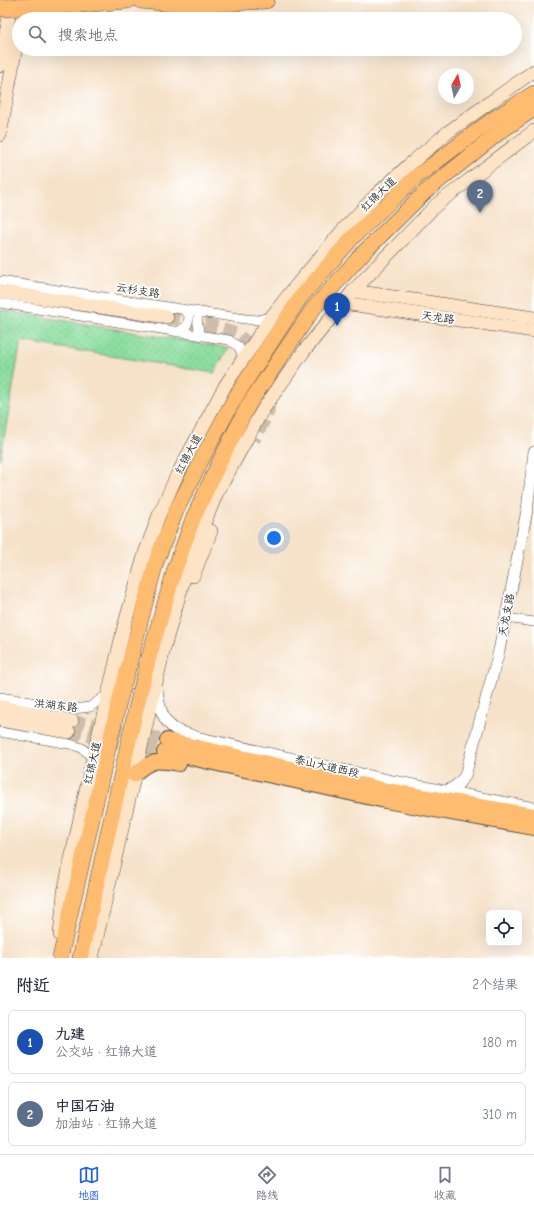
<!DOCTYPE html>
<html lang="zh">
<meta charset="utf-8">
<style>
:root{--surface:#fff;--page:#f2f2f3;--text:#1f2937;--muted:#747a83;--line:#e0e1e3;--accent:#2563eb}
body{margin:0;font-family:"Comic Neue","LXGW WenKai TC",sans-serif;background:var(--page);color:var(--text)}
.controls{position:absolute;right:12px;bottom:12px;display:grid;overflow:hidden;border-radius:6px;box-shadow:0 4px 16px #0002}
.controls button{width:36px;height:36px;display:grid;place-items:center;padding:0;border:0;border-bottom:1px solid var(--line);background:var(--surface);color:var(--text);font:20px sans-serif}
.compass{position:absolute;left:438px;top:68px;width:36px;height:36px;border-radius:50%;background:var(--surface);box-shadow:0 4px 16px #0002;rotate:9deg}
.you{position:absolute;left:274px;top:538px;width:14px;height:14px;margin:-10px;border:3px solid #fff;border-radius:50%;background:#1a73e8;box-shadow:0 0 0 6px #1a73e833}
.badge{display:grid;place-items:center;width:26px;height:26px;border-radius:50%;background:var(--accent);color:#fff;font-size:13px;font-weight:700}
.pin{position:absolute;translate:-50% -33px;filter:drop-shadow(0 1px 2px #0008)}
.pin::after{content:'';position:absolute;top:21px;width:14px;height:12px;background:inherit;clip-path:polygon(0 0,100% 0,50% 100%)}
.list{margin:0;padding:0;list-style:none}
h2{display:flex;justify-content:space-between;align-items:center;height:52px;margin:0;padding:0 16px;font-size:17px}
h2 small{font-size:13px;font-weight:400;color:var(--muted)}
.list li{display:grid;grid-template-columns:26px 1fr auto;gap:12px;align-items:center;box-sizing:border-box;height:64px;margin:0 8px 8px;padding:0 8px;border:1px solid var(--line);border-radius:6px}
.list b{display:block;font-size:15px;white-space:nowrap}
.list p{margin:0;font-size:13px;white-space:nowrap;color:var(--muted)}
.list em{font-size:13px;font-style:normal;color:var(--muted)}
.icon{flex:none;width:22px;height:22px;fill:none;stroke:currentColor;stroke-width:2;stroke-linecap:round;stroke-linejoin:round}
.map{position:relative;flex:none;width:534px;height:958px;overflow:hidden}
.search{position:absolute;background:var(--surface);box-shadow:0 4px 16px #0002;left:12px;right:12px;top:12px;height:44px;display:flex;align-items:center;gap:10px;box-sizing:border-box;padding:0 14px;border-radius:22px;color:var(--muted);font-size:15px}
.sheet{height:196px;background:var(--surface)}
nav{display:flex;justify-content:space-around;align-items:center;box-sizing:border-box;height:56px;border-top:1px solid var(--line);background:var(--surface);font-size:11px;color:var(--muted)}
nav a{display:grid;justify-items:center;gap:2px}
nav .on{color:var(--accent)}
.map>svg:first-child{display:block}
.green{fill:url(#green-dots);stroke:#5b8465}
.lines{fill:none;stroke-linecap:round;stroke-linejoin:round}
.secondary-tunnel{stroke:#cdbda9;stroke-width:13;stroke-dasharray:13 6;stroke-linecap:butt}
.minor-casing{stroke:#494643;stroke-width:10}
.tertiary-casing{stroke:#494643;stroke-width:12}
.secondary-casing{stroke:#494643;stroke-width:14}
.primary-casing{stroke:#494643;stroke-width:16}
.trunk-casing{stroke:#494643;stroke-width:16}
.motorway-casing{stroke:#494643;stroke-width:18}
.minor{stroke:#fff;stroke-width:9}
.tertiary{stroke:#fff;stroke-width:11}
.secondary{stroke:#fee4c6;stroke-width:13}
.primary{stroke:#fdbc70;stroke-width:14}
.trunk{stroke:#fdbc70;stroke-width:15}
.motorway{stroke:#fdbc70;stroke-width:17}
.motorway-bridge-casing{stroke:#494643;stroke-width:18;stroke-linecap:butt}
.motorway-bridge{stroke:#fdbc70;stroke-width:17}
.labels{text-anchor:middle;stroke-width:3.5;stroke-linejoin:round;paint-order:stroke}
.street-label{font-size:11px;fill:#2b2b2b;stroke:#fff}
</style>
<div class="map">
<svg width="534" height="958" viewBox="0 0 534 958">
<defs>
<pattern id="green-dots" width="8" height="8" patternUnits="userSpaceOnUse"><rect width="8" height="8" fill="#8bde9f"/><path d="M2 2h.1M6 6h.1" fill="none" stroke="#78bf89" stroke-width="1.8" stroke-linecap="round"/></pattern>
</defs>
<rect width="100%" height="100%" fill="#fff"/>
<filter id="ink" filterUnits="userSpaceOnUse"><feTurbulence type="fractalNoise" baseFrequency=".025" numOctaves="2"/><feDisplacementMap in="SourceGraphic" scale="8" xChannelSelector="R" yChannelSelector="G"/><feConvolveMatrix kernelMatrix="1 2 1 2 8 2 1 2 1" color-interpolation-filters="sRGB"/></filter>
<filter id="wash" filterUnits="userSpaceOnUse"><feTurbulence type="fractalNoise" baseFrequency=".012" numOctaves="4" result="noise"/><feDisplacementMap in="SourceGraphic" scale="16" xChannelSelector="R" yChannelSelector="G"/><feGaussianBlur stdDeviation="0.9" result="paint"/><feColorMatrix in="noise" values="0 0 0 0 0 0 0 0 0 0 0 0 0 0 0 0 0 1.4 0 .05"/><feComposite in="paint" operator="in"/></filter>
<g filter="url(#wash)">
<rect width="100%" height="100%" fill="#f6e2c9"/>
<polygon class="green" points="0,310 228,348 214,373 21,341 0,460"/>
</g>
<g filter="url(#ink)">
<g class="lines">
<g class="secondary-tunnel">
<polyline points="167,317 205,324 236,334 258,351 270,380 268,412 254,440"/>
<polyline points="72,721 167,740"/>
<polyline points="69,732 164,752"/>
</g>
<defs>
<g id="minor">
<polyline points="0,281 245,319 258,320 272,316"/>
<polyline points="0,303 229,340 239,347 243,358"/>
<path d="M199 312C197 321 197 327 201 336"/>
<path d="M177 332C186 328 189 325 189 315L183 309"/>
<polyline points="506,618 534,622"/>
<polyline points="0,697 74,709 90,707 108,694"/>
<polyline points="0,732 70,744 82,748 93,758"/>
</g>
<g id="tertiary">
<path d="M157 687C158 702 161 721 175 729 181 733 190 734 196 737L393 781 534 808"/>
<polyline points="447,791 457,785 465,776 499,651 527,510 534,452"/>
</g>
<g id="secondary">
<polyline points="0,66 12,0"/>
<polyline points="0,135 19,30"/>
<polyline points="353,291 534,318"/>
<polyline points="0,292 167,317"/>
<polyline points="343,303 534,331"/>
<polyline points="193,576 211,531"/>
<polyline points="0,707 72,721"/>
<polyline points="0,720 69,732"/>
<polyline points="60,935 64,892 93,758 125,623 145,553 159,515 177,475 225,386 272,316 290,293 342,231 376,195 409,165 448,132 534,71"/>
<polyline points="92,958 165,644 191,555 216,495 262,411 304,351 353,291 436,205 534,131"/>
</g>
<g id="primary">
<polyline points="167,740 387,790 534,815"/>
<polyline points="164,752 385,801 534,828"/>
<path d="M134 775C151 759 157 760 179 764"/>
</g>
<g id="trunk">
<polyline points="60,958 118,706 156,562 176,511 204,455 236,396 300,298 353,237 416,177 493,119 534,93"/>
<polyline points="80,958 136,709 149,657 175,569 193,519 220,461 249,404 313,309 364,252 425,192 501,131 534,109"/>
</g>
<g id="motorway">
<polyline points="141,0 192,5 266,0"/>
<polyline points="69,5 128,0"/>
</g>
</defs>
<use href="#minor" class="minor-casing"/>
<use href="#tertiary" class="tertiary-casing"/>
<use href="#secondary" class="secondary-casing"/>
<use href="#primary" class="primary-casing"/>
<use href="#trunk" class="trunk-casing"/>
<use href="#motorway" class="motorway-casing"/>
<use href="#minor" class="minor"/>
<use href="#tertiary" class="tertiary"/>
<use href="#secondary" class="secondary"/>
<use href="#primary" class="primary"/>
<use href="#trunk" class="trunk"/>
<use href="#motorway" class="motorway"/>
<defs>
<polyline id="motorway-bridge" points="0,8 69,5"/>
</defs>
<use href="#motorway-bridge" class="motorway-bridge-casing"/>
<use href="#motorway-bridge" class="motorway-bridge"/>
</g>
</g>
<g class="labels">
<g class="street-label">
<text transform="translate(378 194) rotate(-44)" y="4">红锦大道</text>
<text transform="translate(138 290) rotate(9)" y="4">云杉支路</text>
<text transform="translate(438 317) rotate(8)" y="4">天龙路</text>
<text transform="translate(188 454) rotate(-62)" y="4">红锦大道</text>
<text transform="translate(506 615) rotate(-79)" y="4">天龙支路</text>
<text transform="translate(56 705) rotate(6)" y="4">洪湖东路</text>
<text transform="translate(92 763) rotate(-77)" y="4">红锦大道</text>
<text transform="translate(327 766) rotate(13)" y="4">泰山大道西段</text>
</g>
</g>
</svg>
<div class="controls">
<button><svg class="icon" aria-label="locate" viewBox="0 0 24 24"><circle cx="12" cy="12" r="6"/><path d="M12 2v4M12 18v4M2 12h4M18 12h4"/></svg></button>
</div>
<svg class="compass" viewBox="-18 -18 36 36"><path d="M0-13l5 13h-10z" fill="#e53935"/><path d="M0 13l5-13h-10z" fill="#747a83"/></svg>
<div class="you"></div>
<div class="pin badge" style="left:337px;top:326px;background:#1a4fb4">1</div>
<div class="pin badge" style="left:480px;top:213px;background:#5c6f8a">2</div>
<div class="search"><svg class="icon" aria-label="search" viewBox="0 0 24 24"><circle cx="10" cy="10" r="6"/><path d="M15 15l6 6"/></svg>搜索地点</div>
</div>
<section class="sheet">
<h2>附近<small>2个结果</small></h2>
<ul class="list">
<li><span class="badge" style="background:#1a4fb4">1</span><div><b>九建</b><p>公交站 · 红锦大道</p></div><em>180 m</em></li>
<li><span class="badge" style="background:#5c6f8a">2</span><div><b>中国石油</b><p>加油站 · 红锦大道</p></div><em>310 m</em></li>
</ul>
</section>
<nav>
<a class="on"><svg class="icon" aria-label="map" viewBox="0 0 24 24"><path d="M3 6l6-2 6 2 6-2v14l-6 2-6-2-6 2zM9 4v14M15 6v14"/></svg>地图</a>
<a><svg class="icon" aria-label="directions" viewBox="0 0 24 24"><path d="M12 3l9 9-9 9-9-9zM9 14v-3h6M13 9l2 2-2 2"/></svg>路线</a>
<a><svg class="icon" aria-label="saved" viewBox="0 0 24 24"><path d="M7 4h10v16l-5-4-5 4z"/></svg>收藏</a>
</nav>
